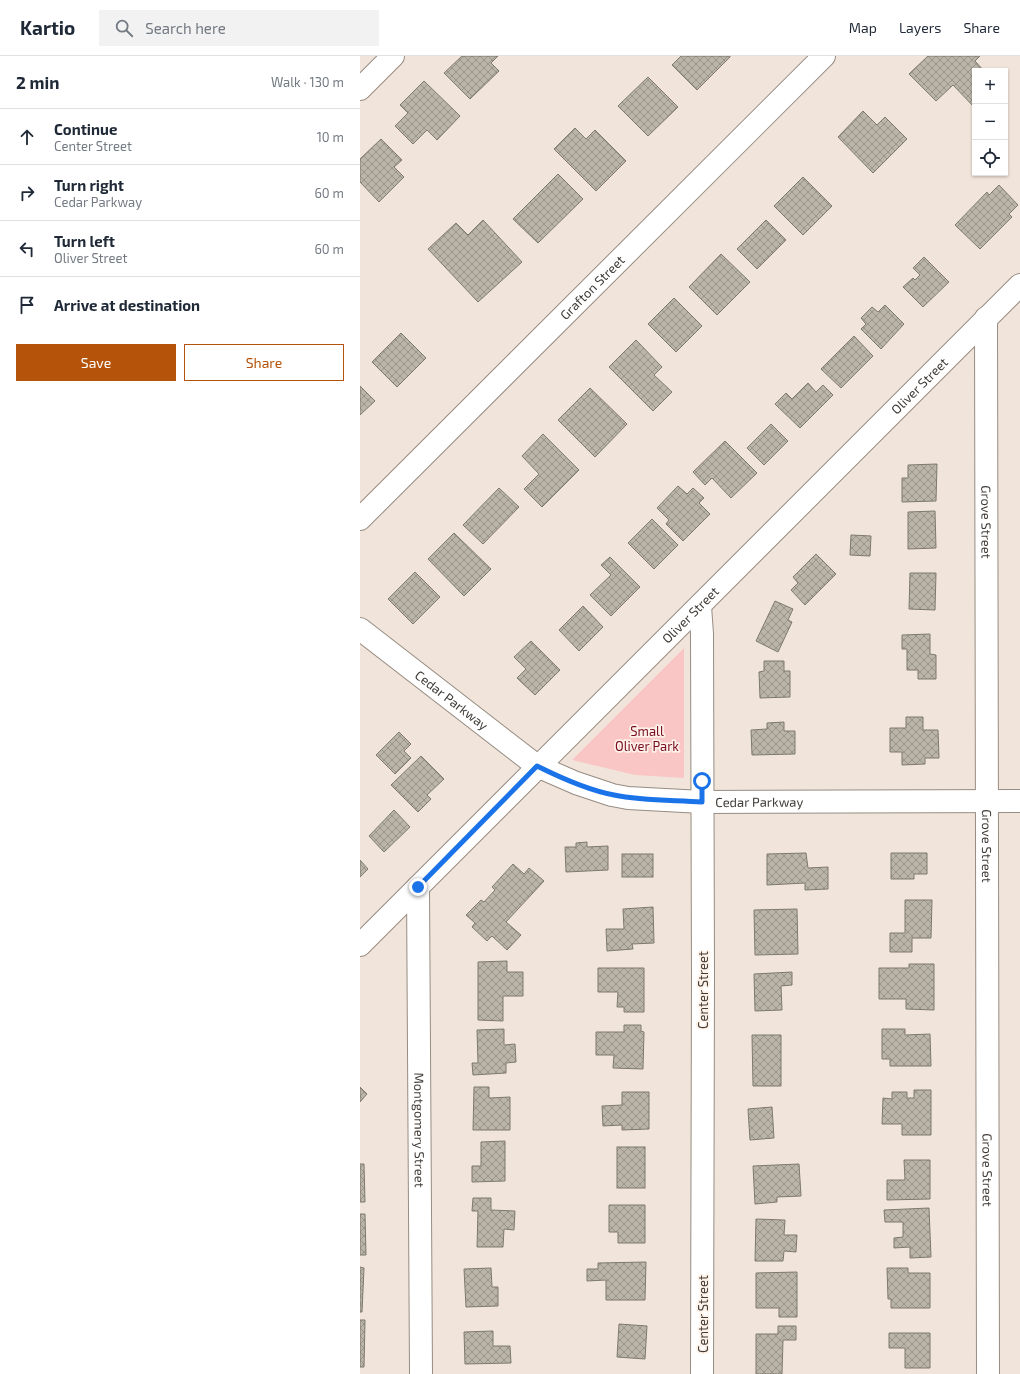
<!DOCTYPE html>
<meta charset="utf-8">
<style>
:root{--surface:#fff;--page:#f2f2f3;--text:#1f2937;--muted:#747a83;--line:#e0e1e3;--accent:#b45309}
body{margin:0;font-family:"Exo 2",sans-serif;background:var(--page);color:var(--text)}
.controls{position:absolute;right:12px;top:12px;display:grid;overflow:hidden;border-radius:0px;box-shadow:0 1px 3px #0004}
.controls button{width:36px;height:36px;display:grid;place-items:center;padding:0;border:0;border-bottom:1px solid var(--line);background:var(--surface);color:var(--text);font:20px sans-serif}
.stop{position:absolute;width:12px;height:12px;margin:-9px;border:3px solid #1a73e8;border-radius:50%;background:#fff}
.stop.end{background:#1a73e8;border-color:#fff;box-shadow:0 1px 4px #0008}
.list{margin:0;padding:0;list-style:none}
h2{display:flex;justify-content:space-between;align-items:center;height:52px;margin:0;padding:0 16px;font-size:17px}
h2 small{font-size:13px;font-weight:400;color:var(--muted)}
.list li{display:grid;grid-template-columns:26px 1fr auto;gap:12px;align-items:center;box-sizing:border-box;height:56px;padding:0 16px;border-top:1px solid var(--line)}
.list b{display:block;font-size:15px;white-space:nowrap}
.list p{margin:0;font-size:13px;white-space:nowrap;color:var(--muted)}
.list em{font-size:13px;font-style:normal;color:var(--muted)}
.actions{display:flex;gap:8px;padding:12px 16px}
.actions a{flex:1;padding:9px 0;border:1px solid var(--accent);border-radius:0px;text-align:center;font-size:14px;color:var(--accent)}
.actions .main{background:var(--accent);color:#fff}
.icon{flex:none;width:22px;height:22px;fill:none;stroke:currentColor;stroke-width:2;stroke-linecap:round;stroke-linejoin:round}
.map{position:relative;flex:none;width:660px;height:1318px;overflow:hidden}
header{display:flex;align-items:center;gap:24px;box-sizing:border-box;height:56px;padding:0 20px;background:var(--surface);border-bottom:1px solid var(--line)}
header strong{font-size:19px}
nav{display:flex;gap:22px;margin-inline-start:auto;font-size:14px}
.search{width:280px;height:36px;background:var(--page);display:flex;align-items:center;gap:10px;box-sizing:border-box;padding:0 14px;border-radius:0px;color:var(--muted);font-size:15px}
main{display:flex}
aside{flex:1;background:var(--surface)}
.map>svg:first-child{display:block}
.green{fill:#fac5c5}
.building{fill:url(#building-cross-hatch);stroke:#7e796d}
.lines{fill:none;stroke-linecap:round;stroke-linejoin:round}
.street-casing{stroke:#978c82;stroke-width:24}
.street{stroke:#fff;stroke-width:22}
.route{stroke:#1a73e8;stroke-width:5}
.labels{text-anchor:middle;stroke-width:3.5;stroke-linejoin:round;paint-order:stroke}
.street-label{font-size:13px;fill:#403b37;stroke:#fef2e8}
.park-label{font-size:13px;fill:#780b22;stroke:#fef2e8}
</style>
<header>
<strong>Kartio</strong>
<div class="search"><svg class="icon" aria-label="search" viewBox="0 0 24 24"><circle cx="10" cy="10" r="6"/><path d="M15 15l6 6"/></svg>Search here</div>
<nav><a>Map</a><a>Layers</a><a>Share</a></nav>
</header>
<main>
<aside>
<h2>2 min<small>Walk · 130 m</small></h2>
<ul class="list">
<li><svg class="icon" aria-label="ahead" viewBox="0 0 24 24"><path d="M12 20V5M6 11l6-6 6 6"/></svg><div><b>Continue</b><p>Center Street</p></div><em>10 m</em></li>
<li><svg class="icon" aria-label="right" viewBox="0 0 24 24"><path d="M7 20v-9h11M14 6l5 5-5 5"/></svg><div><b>Turn right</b><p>Cedar Parkway</p></div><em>60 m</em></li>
<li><svg class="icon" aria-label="left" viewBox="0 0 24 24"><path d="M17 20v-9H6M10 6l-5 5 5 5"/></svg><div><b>Turn left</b><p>Oliver Street</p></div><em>60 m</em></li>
<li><svg class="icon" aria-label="arrive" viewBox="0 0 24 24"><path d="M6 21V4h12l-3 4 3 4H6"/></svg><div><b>Arrive at destination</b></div></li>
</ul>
<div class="actions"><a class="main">Save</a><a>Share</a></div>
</aside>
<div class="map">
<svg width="660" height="1318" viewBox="0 0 660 1318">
<defs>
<pattern id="building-cross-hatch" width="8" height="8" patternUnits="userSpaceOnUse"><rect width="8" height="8" fill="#bbb5a9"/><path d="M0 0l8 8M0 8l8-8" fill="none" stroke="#99948a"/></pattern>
</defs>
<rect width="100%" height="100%" fill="#f1e5db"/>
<polygon class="green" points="324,592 324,722 275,719 212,704"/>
<g class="building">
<polygon points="102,0 138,0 131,7 139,15 110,43 84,17"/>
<polygon points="321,0 370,0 370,1 337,34 312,9"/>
<polygon points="568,0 620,0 615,5 624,15 615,15 615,52 593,29 576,45 549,18"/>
<polygon points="288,21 318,51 288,80 258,50"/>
<polygon points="64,25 100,60 77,84 67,74 53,88 35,70 48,57 40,49"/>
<polygon points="503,55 517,69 525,61 547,83 513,117 478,81"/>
<polygon points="215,72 226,83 235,74 266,105 236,135 194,93"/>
<polygon points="21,83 42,104 34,111 44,121 19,146 0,126 0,103"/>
<polygon points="198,118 223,143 178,187 153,163"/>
<polygon points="443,121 472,150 443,179 414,150"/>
<polygon points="639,129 658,149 649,158 652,161 620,193 595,169 627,136 629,139"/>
<polygon points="123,164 162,206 118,246 68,193 96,167 108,179"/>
<polygon points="406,164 426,184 397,213 377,193"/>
<polygon points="361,198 390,226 357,259 329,231"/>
<polygon points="564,201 589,226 563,251 543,231 553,222 555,224 560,219 553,212"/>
<polygon points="314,242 342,270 316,296 288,268"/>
<polygon points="525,249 544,268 521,293 501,273 506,268 501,262 512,251 518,256"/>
<polygon points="41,277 66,302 37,331 12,306"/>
<polygon points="494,280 513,300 481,332 461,313"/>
<polygon points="276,284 302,311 294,319 312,336 293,355 249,311"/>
<polygon points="448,327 456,336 463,329 473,339 440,372 415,348 426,337 432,343"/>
<polygon points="0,330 15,345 0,359"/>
<polygon points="230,332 267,368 235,401 198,364"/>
<polygon points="411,368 428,385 404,409 387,392"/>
<polygon points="183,378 219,414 182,451 164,433 179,418 162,400"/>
<polygon points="365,385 397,417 371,442 352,422 345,429 333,416"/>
<polygon points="577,408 576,445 542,446 542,422 548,422 548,409"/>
<polygon points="318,430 327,438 333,432 344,442 339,447 350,458 323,485 306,468 309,464 297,452"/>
<polygon points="139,432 159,451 123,488 103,469"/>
<polygon points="575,455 576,492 548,493 548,456"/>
<polygon points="292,463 318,489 294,513 268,487"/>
<polygon points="94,477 131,513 104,540 68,503"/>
<polygon points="491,479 511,480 510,500 490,499"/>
<polygon points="456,498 476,518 445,549 431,534 438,527 433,521"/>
<polygon points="250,501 280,531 251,560 230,539 251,519 241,509"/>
<polygon points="55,516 80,541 53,568 28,543"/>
<polygon points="550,517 576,517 575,554 549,553"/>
<polygon points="415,545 433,553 428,564 432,566 418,596 396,585"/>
<polygon points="223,550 243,571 219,595 199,574"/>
<polygon points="570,578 570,598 576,599 576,623 558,623 558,614 547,614 547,593 542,593 542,579"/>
<polygon points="171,585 200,614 175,639 157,622 166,613 154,601"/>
<polygon points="404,605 424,605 424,615 430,615 430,641 400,642 399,616 404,615"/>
<polygon points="546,661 563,661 563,674 578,674 579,702 565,702 565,708 542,709 542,696 530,696 530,672 546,672"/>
<polygon points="424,666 424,675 435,675 435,698 392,699 391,674 407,673 407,667"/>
<polygon points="39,676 51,688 44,695 51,702 35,718 16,699"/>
<polygon points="61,700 84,723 67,739 71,743 58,756 31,729"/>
<polygon points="34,754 50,771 24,796 9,780"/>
<polygon points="227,786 227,791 248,790 248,814 206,816 205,791 216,791 216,787"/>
<polygon points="446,797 448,812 468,811 468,833 445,834 445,827 407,829 407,798"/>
<polygon points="531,797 567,797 567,818 554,818 554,823 531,823"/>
<rect x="262" y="798" width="31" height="23"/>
<polygon points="0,804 8,813 0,821"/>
<polygon points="153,808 164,818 169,812 184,825 146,866 161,879 147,894 132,880 127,885 112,871 115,867 106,859 121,844 124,846 135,834 132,831"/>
<polygon points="545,844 572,844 571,882 552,882 552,896 530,896 530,877 545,877"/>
<polygon points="293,851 294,887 272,888 273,893 247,895 246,873 264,873 263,853"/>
<polygon points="437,853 438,898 395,899 394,854"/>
<polygon points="147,905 147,916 163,916 163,940 143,940 143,965 118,964 118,906"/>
<polygon points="549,908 574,908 574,954 546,953 546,943 519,943 519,912 549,912"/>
<polygon points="238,912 284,912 284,956 264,956 264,951 257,951 258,936 238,936"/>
<polygon points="432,916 432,929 421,930 422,954 395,955 394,918"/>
<polygon points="264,969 281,969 281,975 284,976 283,1013 253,1012 254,999 236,999 236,976 264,976"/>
<polygon points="144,973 144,989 155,988 156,1006 146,1007 146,1017 113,1019 112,1007 118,1007 117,974"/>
<polygon points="522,973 545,973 545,979 570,978 571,1010 530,1010 530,1003 522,1003"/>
<polygon points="392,979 421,979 421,1030 393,1030"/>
<polygon points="0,1031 7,1038 0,1046"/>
<polygon points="114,1031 129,1031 129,1042 150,1041 150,1074 113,1074"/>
<polygon points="554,1034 571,1034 571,1079 542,1079 542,1068 522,1068 523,1042 532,1043 532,1036 547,1036 547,1042 554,1042"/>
<polygon points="262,1036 289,1036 289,1073 262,1074 262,1069 243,1070 242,1050 262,1049"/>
<polygon points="412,1051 414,1082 390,1084 388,1053"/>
<polygon points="145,1085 145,1125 112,1126 112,1110 121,1110 121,1086"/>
<rect x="257" y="1091" width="28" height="41"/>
<polygon points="544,1104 570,1104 570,1143 527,1144 527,1124 545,1124"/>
<polygon points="0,1108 4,1108 5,1146 0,1146"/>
<polygon points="439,1108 441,1140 417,1141 417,1146 395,1148 393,1110"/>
<polygon points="113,1142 131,1142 131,1154 155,1155 154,1174 144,1173 143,1191 117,1191 118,1155 112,1155"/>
<polygon points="249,1149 285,1149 285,1187 258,1187 258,1176 249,1176"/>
<polygon points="569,1152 571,1201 550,1202 550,1191 534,1192 534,1182 543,1181 543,1166 525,1166 524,1154"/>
<polygon points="0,1158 5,1158 6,1199 0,1199"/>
<polygon points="396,1163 425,1164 424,1179 437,1179 436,1196 424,1195 423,1205 395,1205"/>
<polygon points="286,1206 285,1244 246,1244 246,1224 227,1225 227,1213 238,1213 238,1207"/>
<polygon points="0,1211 4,1212 2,1256 0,1256"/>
<polygon points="131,1212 132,1231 138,1231 138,1250 106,1251 104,1213"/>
<polygon points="527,1212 548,1212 548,1217 570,1217 570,1252 531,1252 531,1243 528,1243"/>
<polygon points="437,1216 437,1261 419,1261 419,1252 396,1252 396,1217"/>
<polygon points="0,1264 5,1264 4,1311 0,1311"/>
<polygon points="259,1268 287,1270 285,1303 257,1301"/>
<polygon points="418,1270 436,1270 436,1284 423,1284 422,1318 396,1318 396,1278 418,1278"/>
<polygon points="133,1275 133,1290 150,1290 151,1307 105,1308 104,1276"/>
<polygon points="529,1277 570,1277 570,1312 545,1312 545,1292 529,1292"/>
</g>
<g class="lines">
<defs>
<g id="street">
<polyline points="0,33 33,0"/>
<path id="s1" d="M626 262 628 1318"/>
<path id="s2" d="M0 463 464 0"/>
<polyline points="340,550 342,578 343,920 342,1318"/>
<path id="s3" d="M0 573 177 710 216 727 252 739 268 742 342 746 660 745"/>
<path id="s4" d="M58 831 61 1318"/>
<path id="s5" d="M0 889 660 229"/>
</g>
</defs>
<use href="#street" class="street-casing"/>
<use href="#street" class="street"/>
</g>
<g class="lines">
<path class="route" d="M58 831 177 710C201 722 227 734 254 739 283 745 313 744 342 746V725"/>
</g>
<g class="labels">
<g class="street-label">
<text dy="5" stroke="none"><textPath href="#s2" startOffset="328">Grafton Street</textPath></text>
<text dy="5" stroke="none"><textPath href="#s5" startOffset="791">Oliver Street</textPath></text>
<text dy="5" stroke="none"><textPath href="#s1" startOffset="204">Grove Street</textPath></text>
<text dy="5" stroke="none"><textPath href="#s5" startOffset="467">Oliver Street</textPath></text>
<text dy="5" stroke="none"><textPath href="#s3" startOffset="116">Cedar Parkway</textPath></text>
<text dy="5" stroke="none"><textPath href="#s3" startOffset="452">Cedar Parkway</textPath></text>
<text dy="5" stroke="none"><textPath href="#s1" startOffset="528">Grove Street</textPath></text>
<text transform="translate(343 934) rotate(-90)" y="5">Center Street</text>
<text dy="5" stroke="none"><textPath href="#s4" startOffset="243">Montgomery Street</textPath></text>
<text dy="5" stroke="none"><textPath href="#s1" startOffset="852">Grove Street</textPath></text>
<text transform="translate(343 1258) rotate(-90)" y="5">Center Street</text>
</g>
<g class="park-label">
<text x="287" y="680">Small<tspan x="287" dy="15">Oliver Park</tspan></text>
</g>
</g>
</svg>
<div class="controls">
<button>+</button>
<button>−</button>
<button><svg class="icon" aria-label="locate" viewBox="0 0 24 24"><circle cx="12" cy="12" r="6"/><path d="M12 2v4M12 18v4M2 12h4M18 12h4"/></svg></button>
</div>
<div class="stop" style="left:342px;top:725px"></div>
<div class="stop end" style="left:58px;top:831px"></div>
</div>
</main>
